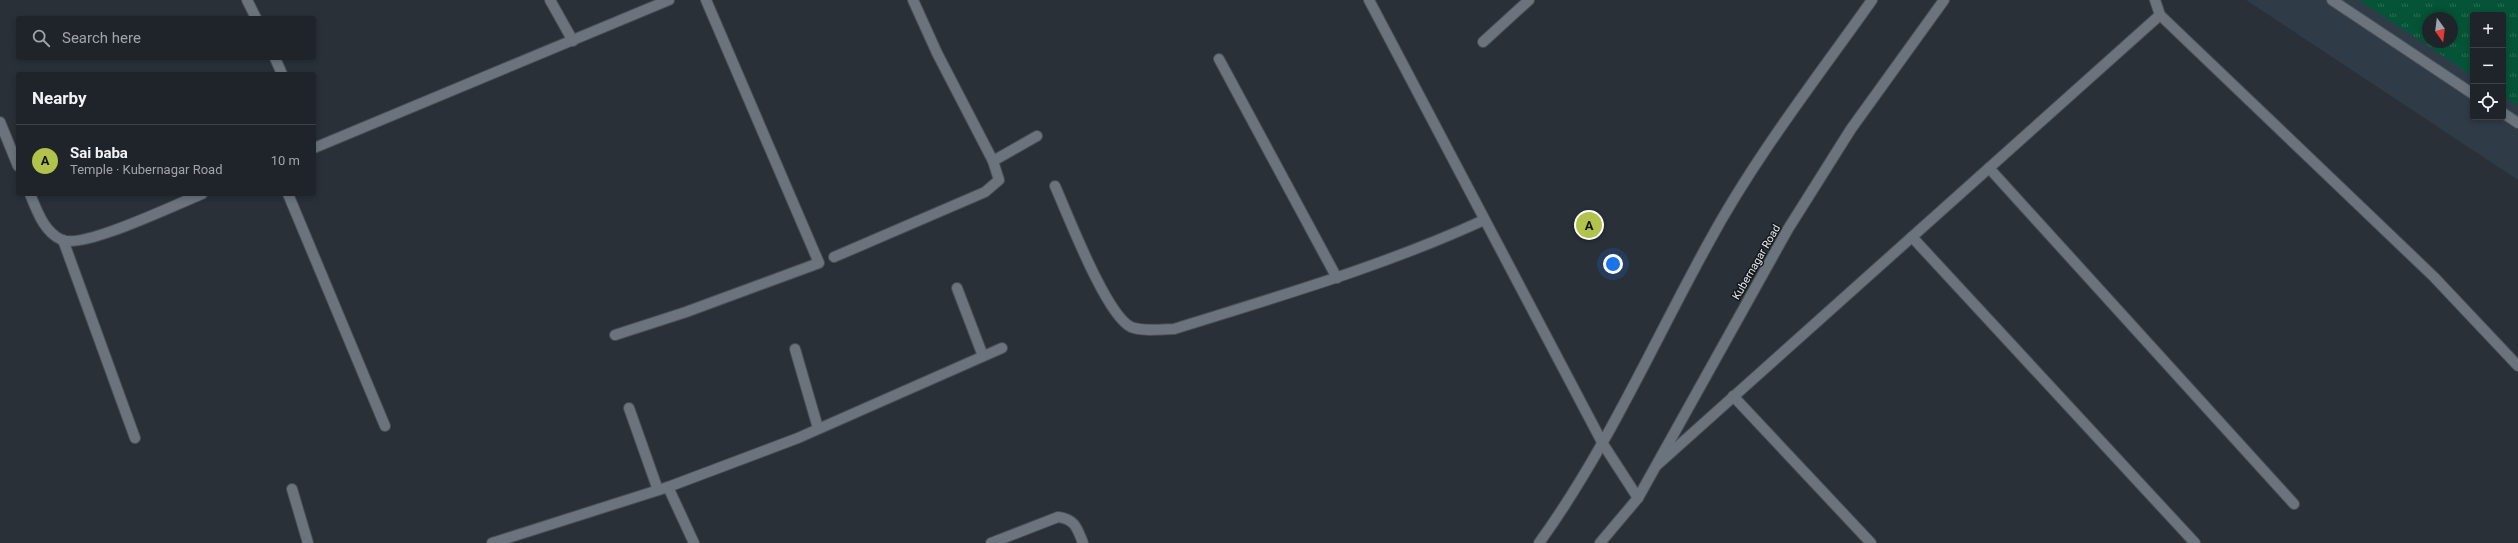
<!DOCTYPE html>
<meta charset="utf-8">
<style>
:root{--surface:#1f242a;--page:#2c3036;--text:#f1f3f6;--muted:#a1a4a8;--line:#3c4147;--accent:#b2c34c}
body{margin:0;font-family:Roboto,sans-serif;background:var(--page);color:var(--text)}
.controls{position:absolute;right:12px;top:12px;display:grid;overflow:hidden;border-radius:4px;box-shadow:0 2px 6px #0003}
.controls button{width:36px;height:36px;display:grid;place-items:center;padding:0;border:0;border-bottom:1px solid var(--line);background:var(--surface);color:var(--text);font:20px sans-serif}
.compass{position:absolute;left:2422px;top:12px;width:36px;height:36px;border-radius:50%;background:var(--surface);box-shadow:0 2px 6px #0003;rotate:166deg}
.you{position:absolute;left:1613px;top:264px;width:14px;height:14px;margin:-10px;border:3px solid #fff;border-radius:50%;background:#1a73e8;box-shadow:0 0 0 6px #1a73e833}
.badge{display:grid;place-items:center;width:26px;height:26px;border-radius:50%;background:var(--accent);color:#111;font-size:13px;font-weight:700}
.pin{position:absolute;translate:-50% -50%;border:2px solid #fff;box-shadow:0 1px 4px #0006}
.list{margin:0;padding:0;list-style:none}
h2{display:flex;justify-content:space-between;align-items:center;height:52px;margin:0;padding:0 16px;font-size:17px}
h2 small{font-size:13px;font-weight:400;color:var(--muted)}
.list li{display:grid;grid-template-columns:26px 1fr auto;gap:12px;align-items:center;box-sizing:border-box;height:72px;padding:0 16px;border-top:1px solid var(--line)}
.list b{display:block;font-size:15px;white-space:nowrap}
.list p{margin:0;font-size:13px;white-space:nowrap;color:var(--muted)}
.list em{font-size:13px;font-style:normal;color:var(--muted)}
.icon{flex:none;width:22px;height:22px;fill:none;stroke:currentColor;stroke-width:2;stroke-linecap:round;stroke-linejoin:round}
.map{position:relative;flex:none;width:2518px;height:543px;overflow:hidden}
.search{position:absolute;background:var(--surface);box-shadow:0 2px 6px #0003;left:16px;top:16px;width:300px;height:44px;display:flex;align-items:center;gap:10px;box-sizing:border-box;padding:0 14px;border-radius:4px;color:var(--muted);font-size:15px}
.panel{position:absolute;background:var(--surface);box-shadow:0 2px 6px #0003;left:16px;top:72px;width:300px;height:124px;border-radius:4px}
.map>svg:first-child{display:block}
.built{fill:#2f3b47;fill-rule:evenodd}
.grass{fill:url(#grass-tufts);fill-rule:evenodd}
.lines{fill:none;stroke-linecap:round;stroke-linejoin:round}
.lane-casing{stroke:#494f55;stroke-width:12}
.street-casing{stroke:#494f55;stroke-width:12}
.secondary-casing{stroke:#494f55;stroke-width:12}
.lane{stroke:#6b747c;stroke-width:10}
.street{stroke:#6b747c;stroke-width:10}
.secondary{stroke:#6b747c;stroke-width:10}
.labels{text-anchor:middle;stroke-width:3;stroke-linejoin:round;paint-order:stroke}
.street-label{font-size:11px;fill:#e5eaef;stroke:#15181b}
</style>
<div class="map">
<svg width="2518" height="543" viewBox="0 0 2518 543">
<defs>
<pattern id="grass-tufts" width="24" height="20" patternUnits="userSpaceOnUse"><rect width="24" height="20" fill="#065438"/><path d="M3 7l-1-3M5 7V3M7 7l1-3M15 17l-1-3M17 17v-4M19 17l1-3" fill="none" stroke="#2a6d55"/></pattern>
</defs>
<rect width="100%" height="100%" fill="#293038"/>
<path class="built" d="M2246 0H2518V180ZM2473 15H2503V117H2473ZM2428 18H2452V42H2428Z"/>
<path class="grass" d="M2359 0H2518V106L2503 96V15H2473V76ZM2428 18H2452V42H2428Z"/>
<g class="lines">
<defs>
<g id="lane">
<polyline points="2332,0 2473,94"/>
<polyline points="2503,113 2518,123"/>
<polyline points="1733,396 1871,543"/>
</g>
<g id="street">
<polyline points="247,0 256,18"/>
<polyline points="550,0 573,41"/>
<polyline points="913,0 937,53 993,161"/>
<polyline points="1369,0 1603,444 1638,498"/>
<polyline points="2160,15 2434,277 2518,366"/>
<polyline points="1483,42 1529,0"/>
<polyline points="275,58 282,74"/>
<polyline points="1219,59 1337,278"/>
<polyline points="0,122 18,166"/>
<polyline points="314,148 669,0"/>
<polyline points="1989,168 2294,504"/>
<path d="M1055 186C1068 215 1106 315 1131 327 1144 332 1161 329 1174 329 1279 296 1384 266 1484 220"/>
<path d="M30 194C37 211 44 232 62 240 84 249 176 204 202 194"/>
<polyline points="288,194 385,426"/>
<polyline points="1912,237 2195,543"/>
<polyline points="63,240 135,438"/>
<polyline points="834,257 985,192 999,180 993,161 1037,136"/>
<polyline points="957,288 983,356"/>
<polyline points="615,335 686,312 819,263 706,0"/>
<polyline points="795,349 818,428"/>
<polyline points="629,408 658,490"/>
<polyline points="1657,465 2160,15 2155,0"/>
<polyline points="668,487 694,543"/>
<polyline points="292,489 308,543"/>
<polyline points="492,543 668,487 798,438 1002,348"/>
<path d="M991 543 1058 517C1075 519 1077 528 1083 543"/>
</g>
<g id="secondary">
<path d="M1539 543C1607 449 1653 343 1709 242 1755 157 1816 79 1872 0"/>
<polyline points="1600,543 1638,498 1788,229 1851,129 1944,0"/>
</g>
</defs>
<use href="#lane" class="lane-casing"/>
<use href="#street" class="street-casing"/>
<use href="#secondary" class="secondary-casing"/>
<use href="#lane" class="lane"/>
<use href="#street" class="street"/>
<use href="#secondary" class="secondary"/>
</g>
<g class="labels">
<g class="street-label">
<text transform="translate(1756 262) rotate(-60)" y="4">Kubernagar Road</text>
</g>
</g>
</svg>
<div class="controls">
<button>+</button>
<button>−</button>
<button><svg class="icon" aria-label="locate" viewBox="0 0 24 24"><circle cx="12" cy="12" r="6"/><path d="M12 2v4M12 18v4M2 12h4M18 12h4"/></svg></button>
</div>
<svg class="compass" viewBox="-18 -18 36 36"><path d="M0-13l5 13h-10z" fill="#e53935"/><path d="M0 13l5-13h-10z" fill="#a1a4a8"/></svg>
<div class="you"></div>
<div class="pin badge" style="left:1589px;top:225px">A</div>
<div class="search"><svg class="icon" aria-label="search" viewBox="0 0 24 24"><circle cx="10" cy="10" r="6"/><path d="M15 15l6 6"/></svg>Search here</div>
<section class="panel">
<h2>Nearby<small></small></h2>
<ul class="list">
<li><span class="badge">A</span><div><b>Sai baba</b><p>Temple · Kubernagar Road</p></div><em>10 m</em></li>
</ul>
</section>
</div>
